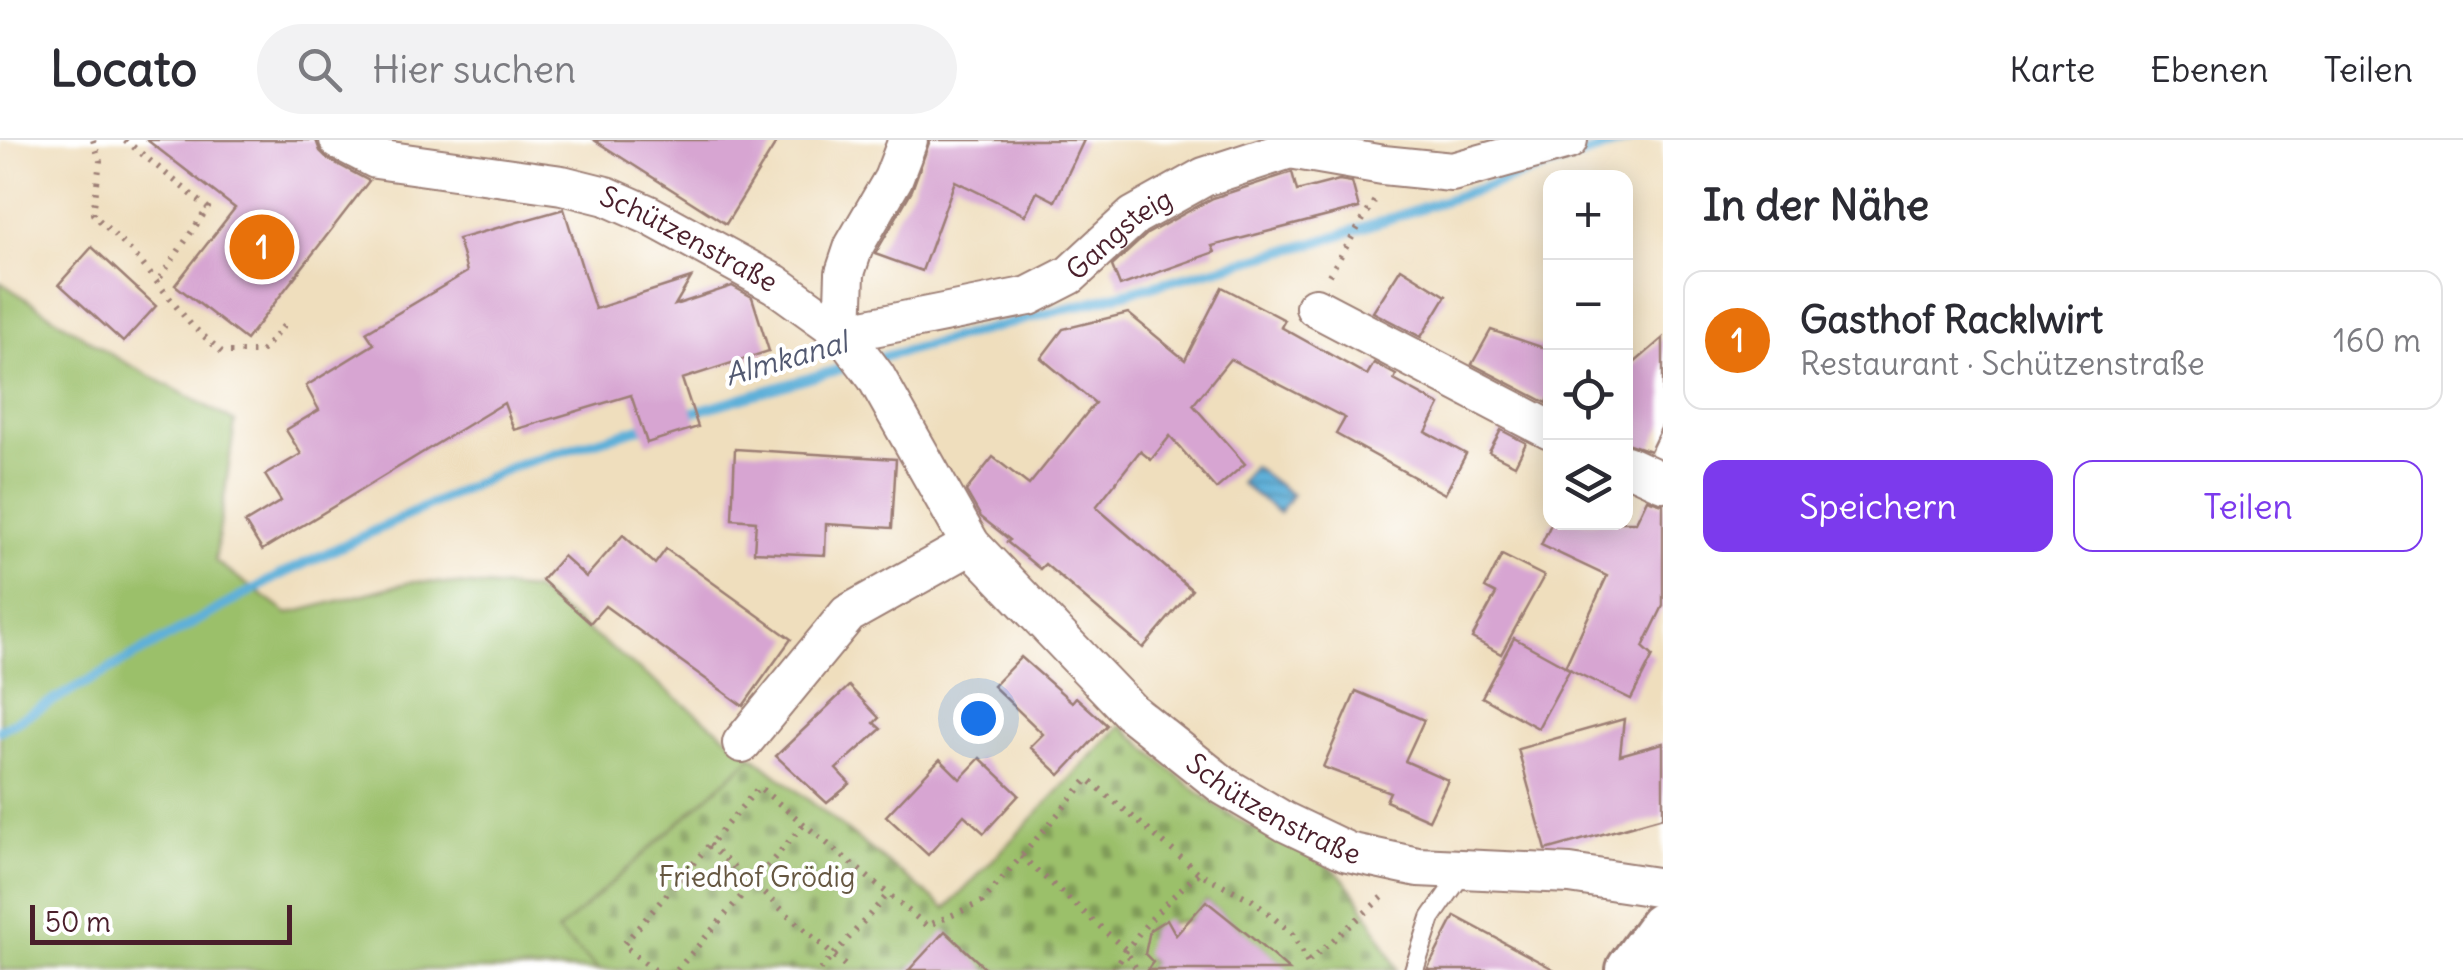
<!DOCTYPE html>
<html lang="de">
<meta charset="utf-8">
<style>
:root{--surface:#fff;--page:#f2f2f3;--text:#2b2b33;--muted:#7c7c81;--line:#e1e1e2;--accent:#7c3aed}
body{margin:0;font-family:Delius,sans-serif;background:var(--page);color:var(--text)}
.controls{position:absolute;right:30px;top:30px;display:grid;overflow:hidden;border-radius:20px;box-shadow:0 5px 25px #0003}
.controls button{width:90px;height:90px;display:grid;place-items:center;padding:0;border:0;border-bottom:2px solid var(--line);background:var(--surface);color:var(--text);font:50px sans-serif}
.scale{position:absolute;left:30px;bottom:25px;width:262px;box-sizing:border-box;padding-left:10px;border:5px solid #4a1f2b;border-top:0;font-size:28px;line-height:35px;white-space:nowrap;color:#4a1f2b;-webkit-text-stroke:8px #fff;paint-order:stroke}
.you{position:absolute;left:978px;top:578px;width:35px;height:35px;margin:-25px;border:8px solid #fff;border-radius:50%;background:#1a73e8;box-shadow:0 0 0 15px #1a73e833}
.badge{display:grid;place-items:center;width:65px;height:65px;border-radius:50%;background:var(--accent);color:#fff;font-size:32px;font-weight:700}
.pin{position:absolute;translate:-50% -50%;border:5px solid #fff;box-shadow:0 2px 10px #0006}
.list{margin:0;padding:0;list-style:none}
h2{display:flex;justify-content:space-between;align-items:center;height:130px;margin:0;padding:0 40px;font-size:42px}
h2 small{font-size:32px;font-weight:400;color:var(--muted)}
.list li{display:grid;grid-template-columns:65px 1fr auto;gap:30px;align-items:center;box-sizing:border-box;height:140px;margin:0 20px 20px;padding:0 20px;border:2px solid var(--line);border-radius:20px}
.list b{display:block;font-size:38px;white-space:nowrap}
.list p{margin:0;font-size:32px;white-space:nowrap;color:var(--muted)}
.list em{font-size:32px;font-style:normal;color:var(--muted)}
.actions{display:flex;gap:20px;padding:30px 40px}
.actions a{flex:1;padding:22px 0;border:2px solid var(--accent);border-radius:20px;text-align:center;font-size:35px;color:var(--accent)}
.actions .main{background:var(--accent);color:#fff}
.icon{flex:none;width:55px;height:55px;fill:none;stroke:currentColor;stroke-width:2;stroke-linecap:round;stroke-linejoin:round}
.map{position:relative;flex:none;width:1663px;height:830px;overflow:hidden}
header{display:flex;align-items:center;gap:60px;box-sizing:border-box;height:140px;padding:0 50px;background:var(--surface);border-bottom:2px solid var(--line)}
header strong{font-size:48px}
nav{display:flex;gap:55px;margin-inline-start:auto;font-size:35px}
.search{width:700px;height:90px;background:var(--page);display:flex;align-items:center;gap:25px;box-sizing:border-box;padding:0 35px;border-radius:55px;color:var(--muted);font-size:38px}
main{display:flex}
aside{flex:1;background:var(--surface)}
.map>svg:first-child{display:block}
.green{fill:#9bc06b;stroke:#72704b;stroke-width:2.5}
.cemetery{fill:url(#cemetery-stones);stroke:#72704b;stroke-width:2.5}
.water{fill:url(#water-rules);stroke:#546882;stroke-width:2.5}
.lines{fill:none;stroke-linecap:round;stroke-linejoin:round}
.stream{stroke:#5eb0d9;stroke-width:10}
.building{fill:#d7a5d2}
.service-casing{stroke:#9c7e74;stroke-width:22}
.minor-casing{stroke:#9c7e74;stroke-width:42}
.secondary-casing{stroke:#9c7e74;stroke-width:58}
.path{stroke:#9c7e74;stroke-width:6;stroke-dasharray:2.5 8;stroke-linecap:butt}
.service{stroke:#fff;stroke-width:18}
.minor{stroke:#fff;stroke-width:38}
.secondary{stroke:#fff;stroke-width:52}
.labels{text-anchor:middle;stroke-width:8;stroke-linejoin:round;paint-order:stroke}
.street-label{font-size:28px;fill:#4a1f2b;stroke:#fff}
.park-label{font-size:28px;fill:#665741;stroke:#fff}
.water-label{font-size:30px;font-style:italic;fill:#525971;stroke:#fff}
</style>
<header>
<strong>Locato</strong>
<div class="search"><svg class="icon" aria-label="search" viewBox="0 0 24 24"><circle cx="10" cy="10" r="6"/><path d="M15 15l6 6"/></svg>Hier suchen</div>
<nav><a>Karte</a><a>Ebenen</a><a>Teilen</a></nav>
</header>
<main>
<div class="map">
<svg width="1663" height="830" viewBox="0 0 1663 830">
<defs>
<pattern id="cemetery-stones" width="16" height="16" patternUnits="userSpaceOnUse" patternTransform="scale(2.5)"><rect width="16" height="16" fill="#9bc06b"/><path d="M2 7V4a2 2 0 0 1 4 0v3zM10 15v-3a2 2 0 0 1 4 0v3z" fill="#809b58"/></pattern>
<pattern id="water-rules" width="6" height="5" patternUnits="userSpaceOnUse" patternTransform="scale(2.5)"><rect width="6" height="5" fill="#5eb0d9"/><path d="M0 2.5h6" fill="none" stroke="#508fb0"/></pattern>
</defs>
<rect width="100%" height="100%" fill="#fff"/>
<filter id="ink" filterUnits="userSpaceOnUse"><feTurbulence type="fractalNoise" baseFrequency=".01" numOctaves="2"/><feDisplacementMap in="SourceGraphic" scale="20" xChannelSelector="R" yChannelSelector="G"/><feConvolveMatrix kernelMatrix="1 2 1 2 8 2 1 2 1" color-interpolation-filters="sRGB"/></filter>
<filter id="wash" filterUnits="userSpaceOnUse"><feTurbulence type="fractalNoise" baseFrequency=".0048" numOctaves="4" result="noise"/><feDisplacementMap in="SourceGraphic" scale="40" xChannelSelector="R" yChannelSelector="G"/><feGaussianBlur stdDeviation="2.25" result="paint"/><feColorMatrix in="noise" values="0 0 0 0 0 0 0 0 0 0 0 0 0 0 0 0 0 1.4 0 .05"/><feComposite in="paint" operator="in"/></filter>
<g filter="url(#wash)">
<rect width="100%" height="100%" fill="#efdebd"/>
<polygon class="green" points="0,142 112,215 235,282 215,421 288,474 414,441 534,450 753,616 558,792 599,830 0,830"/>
<path class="cemetery" d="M1121 585C1161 621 1201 660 1248 685 1277 701 1310 711 1336 732 1359 750 1383 803 1397 830H1289L1206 761 1190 780 1169 783 1148 820 1161 830H599L557 792 753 616 946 769Z"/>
<polygon class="water" points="1253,326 1292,355 1279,373 1240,343"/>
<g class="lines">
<g class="stream">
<polyline points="875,219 1318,102 1628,0"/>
<polyline points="683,275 854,225"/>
<polyline points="0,590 280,435 513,326 653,284"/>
</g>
</g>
<g id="blocks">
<g class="building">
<polygon points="147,0 316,0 320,11 328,19 369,41 246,200 175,145 235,68"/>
<polygon points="594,0 778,0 726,84"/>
<polygon points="930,0 1084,0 1055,61 1037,52 1025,75 955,41 922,131 875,114 912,50"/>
<polygon points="1292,32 1297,51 1339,40 1352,42 1359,68 1212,106 1215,112 1120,146 1112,126 1147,94 1213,58"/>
<polygon points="564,69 595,169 691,138 675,165 732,146 752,157 769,211 682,239 698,287 647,303 631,255 514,290 504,263 262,410 245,383 281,361 265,335 301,314 286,290 319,270 306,246 374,204 366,192 467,132 458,99"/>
<polygon points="92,107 156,166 123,202 59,144"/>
<polygon points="1401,128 1446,156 1421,197 1373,172"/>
<polygon points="1222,147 1285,180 1281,187 1367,235 1374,223 1396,235 1394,240 1440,265 1426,292 1466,314 1445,354 1336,294 1345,278 1230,219 1193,265 1245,324 1216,349 1170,296 1151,320 1140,311 1096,367 1192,450 1143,508 1045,424 1040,429 1007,402 1010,400 981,377 966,351 993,317 1029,345 1095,263 1041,218 1063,189 1128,173 1185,220"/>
<polygon points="1491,190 1550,210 1550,255 1547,263 1472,224"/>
<polygon points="1663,198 1663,284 1650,311 1626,303 1626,230"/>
<polygon points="1501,290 1526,303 1515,325 1489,312"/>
<polygon points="735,309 896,319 892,388 826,384 825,415 754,412 756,381 732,379"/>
<polygon points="1647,359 1663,364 1663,466 1643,507 1653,516 1631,559 1565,527 1607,436 1541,405 1552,382 1636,382"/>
<polygon points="623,395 655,424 666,409 791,499 743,566 605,466 590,483 542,440 563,416 586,437"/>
<polygon points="1502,415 1544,436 1501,514 1472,498 1496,454 1485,448"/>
<polygon points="1514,498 1570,529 1538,588 1482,557"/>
<polygon points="1021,517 1072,562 1076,557 1107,585 1060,635 1030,607 1043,594 993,546"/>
<polygon points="849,546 879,578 874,583 881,589 836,629 850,644 827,663 776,616"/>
<polygon points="1356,551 1424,580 1405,621 1448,640 1429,680 1386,661 1390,652 1323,627"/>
<polygon points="1624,579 1620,615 1663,603 1663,677 1546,710 1518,609"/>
<polygon points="980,618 1019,655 984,693 964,675 928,715 886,676 940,619 960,639"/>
<polygon points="1206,761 1251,797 1289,830 1147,830 1153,822 1145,814 1150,790 1167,779 1176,795"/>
<polygon points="1455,776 1555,830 1427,830"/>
<polygon points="945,791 987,830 909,830"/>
</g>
</g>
</g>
<g filter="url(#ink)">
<use href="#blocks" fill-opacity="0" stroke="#9c7e74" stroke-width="2.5"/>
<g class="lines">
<defs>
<polyline id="service" points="1414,830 1431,778 1465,729"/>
<g id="minor">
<path id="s1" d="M339 0 376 19 562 45 606 56 649 75 775 144 843 193 876 237 971 405 1131 572 1224 646 1285 682 1348 712 1418 727 1570 734 1663 748"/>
<polyline points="1315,167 1550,290"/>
<path id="s2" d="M843 193 1029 156 1070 135 1134 76 1204 37 1290 9 1383 25 1452 32 1568 0"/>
<polyline points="843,193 845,133 854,106 893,39 908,0"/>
<polyline points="1626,325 1663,342"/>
<polyline points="742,603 848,474 971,405"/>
</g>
<polyline id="secondary" points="1633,830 1663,789"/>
</defs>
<use href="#service" class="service-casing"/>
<use href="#minor" class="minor-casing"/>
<use href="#secondary" class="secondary-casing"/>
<g class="path">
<polyline points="93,0 100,21 93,74 136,116 192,186 222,212 261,212 287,182"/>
<polyline points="125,0 208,68 157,142"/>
<polyline points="1329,135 1375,60"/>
<polyline points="709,705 850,830"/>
<polyline points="1021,716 1125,809 1137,830"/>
<polyline points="1309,821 1384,756"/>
<polyline points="654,830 623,805 759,647 927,786 982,762 1088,639 1199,733 1252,760 1293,794 1311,830"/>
<polyline points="677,830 805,683"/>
<polyline points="820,830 890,752"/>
<path d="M1114 830C1136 792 1165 762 1199 733"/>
</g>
<use href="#service" class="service"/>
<use href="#minor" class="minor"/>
<use href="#secondary" class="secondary"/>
</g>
</g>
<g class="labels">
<g class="street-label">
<text dy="10" stroke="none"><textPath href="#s2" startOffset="300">Gangsteig</textPath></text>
<text dy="10" stroke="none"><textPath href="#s1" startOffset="368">Schützenstraße</textPath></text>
<text dy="10" stroke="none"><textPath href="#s1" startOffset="1202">Schützenstraße</textPath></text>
</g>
<g class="park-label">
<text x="757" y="747">Friedhof Grödig</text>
</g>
<g class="water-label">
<text transform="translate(786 219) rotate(-16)" y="10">Almkanal</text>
</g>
</g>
</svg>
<div class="controls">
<button>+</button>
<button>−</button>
<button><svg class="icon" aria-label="locate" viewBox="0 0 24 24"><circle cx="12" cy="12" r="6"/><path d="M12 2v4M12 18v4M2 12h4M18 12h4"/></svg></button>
<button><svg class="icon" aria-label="layers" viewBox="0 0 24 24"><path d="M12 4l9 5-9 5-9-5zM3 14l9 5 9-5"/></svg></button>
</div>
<div class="scale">50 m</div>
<div class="you"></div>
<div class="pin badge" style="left:262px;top:107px;background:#e8710a">1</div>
</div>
<aside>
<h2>In der Nähe<small></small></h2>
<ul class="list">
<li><span class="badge" style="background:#e8710a">1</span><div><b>Gasthof Racklwirt</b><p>Restaurant · Schützenstraße</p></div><em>160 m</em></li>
</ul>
<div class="actions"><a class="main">Speichern</a><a>Teilen</a></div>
</aside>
</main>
